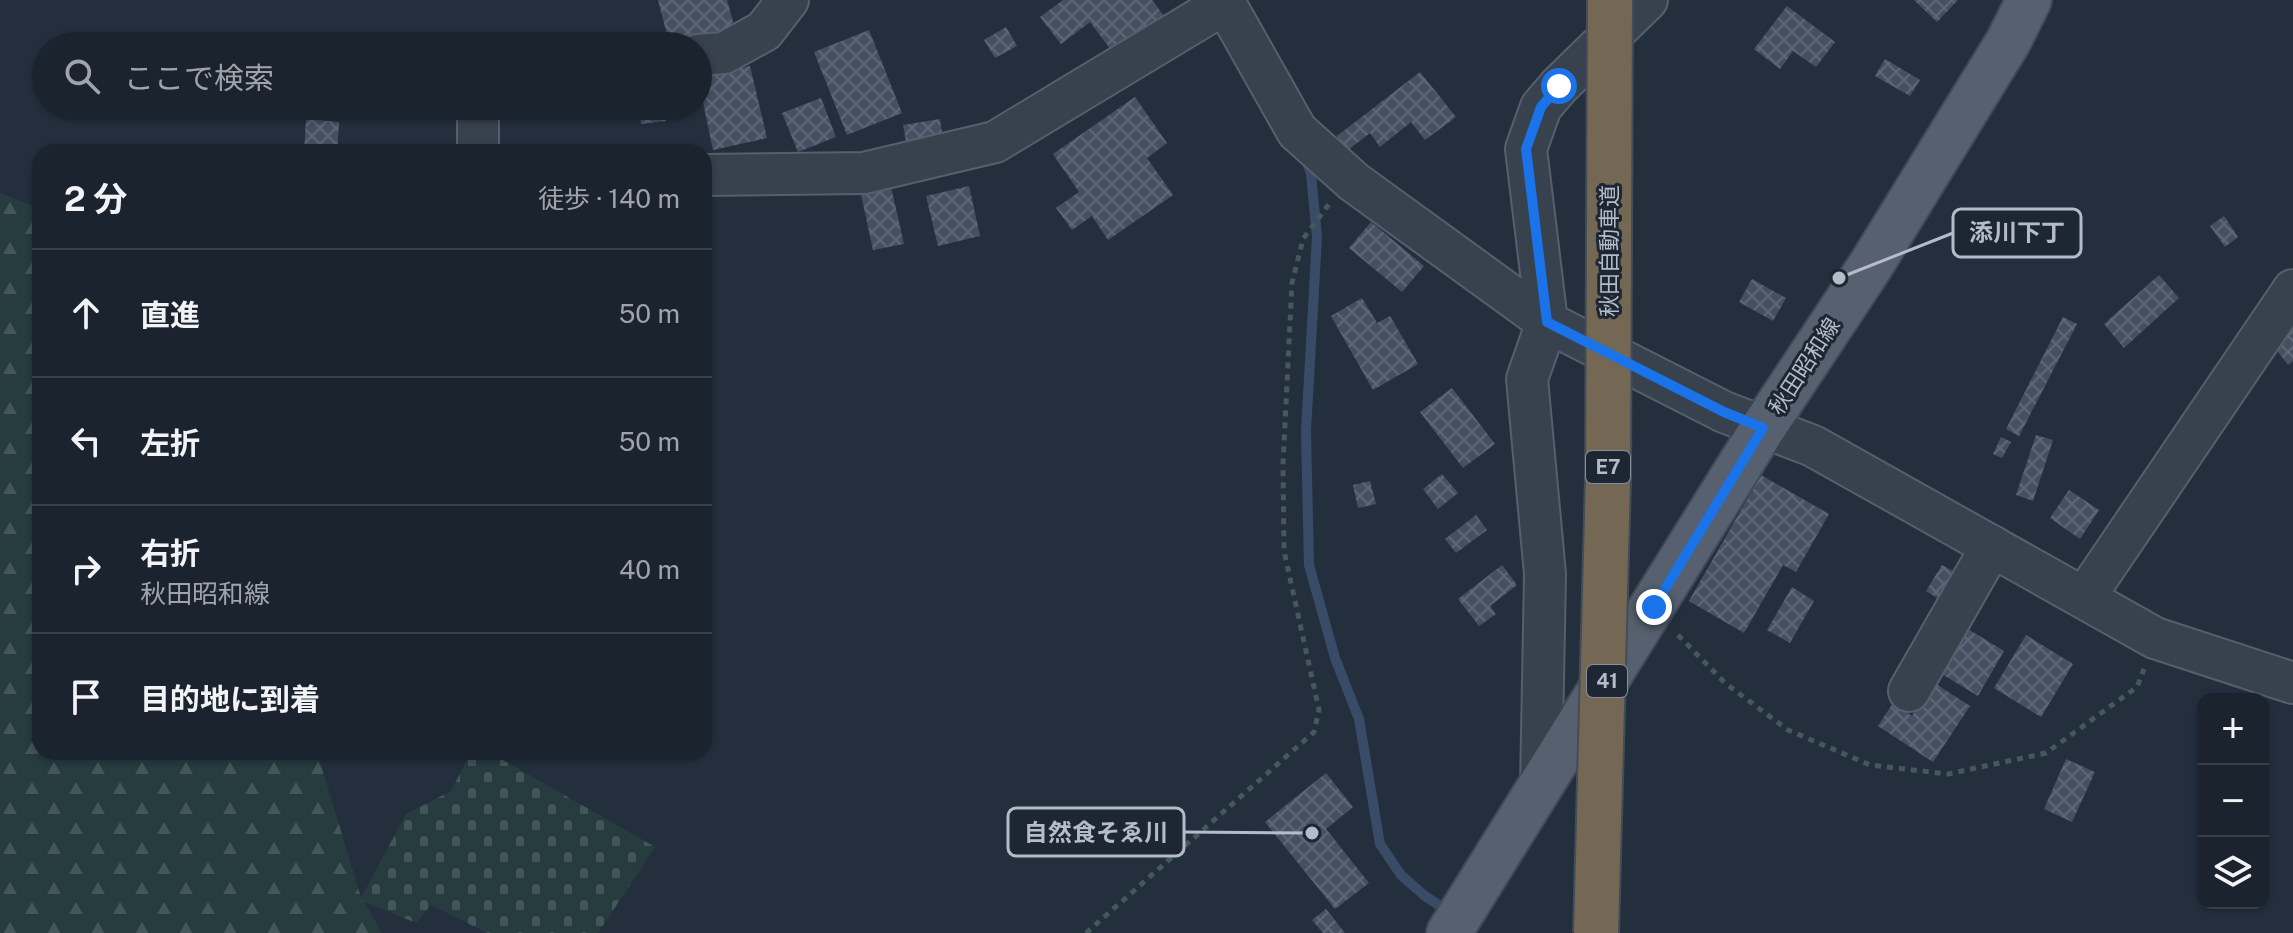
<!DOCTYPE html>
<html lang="ja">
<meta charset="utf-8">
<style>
:root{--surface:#1b232e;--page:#242b36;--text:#f1f3f6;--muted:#a0a4aa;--line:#39404a}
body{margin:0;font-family:"Public Sans","Noto Sans JP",sans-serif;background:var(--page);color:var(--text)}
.controls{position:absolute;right:24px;bottom:24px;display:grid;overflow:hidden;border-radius:16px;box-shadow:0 2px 6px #0004}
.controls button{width:72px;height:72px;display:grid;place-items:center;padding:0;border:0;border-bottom:2px solid var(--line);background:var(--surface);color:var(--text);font:40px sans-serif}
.stop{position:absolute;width:24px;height:24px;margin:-18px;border:6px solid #1a73e8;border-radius:50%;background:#fff}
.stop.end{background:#1a73e8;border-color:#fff;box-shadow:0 2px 8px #0008}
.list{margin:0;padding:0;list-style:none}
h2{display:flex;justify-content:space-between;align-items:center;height:104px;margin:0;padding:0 32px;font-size:34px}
h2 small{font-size:26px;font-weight:400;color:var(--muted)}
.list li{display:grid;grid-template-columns:52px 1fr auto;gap:24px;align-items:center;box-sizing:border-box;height:128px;padding:0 32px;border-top:2px solid var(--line)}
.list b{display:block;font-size:30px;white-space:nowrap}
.list p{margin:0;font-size:26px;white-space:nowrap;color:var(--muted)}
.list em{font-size:26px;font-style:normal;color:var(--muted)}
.icon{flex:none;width:44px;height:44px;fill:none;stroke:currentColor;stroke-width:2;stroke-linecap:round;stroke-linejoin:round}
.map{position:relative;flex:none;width:2293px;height:933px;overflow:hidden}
.search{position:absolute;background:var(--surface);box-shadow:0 2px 6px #0004;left:32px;top:32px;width:680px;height:88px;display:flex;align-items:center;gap:20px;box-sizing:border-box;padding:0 28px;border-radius:44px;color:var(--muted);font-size:30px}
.panel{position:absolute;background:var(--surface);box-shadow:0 2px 6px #0004;left:32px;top:144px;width:680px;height:616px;border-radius:24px}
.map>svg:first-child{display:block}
.forest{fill:url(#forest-firs)}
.cemetery{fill:url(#cemetery-stones)}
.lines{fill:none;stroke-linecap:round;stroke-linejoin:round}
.stream{stroke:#394c67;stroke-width:10}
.building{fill:url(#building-cross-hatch)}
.street-casing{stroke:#565f6c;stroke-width:44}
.primary-casing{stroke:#414a57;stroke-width:48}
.path{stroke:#44595c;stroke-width:5;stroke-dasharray:6 6;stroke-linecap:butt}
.street{stroke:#38414e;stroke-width:40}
.primary{stroke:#56606e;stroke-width:44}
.highway-bridge-casing{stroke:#434c59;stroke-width:48;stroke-linecap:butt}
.highway-bridge{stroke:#746855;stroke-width:44}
.route{stroke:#1a73e8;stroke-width:10}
.labels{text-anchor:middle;stroke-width:6;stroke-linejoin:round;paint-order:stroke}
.shield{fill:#1d2633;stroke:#878f9c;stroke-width:2}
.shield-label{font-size:20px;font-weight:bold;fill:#b4bcc9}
.street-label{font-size:22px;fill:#b4bcc9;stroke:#1d2633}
.leader{fill:none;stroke:#b4bcc9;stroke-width:3}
.callout-dot{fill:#b4bcc9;stroke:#1d2633;stroke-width:3}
.callout{fill:#1d2633;stroke:#b4bcc9;stroke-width:3}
.callout-label{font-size:24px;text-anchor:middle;font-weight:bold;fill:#b4bcc9}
</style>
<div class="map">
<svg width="2293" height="933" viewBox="0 0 2293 933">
<defs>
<pattern id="forest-firs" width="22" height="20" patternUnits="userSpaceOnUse" patternTransform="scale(2)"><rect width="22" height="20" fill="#263c3f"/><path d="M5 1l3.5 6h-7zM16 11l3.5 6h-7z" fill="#435659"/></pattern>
<pattern id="cemetery-stones" width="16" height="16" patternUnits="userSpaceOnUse" patternTransform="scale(2)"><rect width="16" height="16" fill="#263c3f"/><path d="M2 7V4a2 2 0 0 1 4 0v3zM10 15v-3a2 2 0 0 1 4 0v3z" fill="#435659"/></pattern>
<pattern id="building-cross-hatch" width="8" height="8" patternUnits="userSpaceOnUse" patternTransform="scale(2)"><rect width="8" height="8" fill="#455162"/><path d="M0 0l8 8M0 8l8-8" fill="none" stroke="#5d6877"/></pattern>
</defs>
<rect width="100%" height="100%" fill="#242f3e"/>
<polygon class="forest" points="0,193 40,209 40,752 317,752 360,894 382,933 0,933"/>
<polygon class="cemetery" points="471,752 489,752 655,847 598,933 487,933 431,905 416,923 360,900 406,814 451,791"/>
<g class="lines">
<polyline class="stream" points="1306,159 1311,174 1317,237 1306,431 1309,565 1335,658 1359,719 1380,844 1401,875 1425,896 1451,913"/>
</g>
<g class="building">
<polygon points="658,0 727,0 735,29 670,46"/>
<polygon points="1063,0 1152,0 1164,16 1114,54 1090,22 1061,44 1040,17"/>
<polygon points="1914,0 1958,0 1937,22"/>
<polygon points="1787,6 1835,42 1816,67 1793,51 1780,69 1754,49"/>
<polygon points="1006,27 1017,46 995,58 984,40"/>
<polygon points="869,30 902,113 847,135 814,52"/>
<polygon points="1885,59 1920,80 1910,96 1875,76"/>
<polygon points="750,66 767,138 713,150 698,78"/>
<polygon points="1420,72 1456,117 1425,140 1411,122 1380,147 1370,133 1348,150 1337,136"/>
<polygon points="1135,97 1167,143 1147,158 1173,195 1108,240 1092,216 1072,230 1056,208 1079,192 1053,154"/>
<polygon points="821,98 836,137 798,152 782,113"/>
<polygon points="639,106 688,106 688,108 665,111 666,121 641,124"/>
<polygon points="306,119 339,122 337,152 304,152"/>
<polygon points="940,119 944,146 908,152 903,125"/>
<polygon points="969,186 980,236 938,246 926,196"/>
<polygon points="891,187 904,244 873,250 861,194"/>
<polygon points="2224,216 2238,237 2225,247 2210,226"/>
<polygon points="1371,222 1424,266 1402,292 1349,248"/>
<polygon points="2159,275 2179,298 2124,348 2104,324"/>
<polygon points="1752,279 1786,298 1773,321 1739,302"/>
<polygon points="1362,298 1377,323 1390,316 1418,364 1373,390 1331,316"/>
<polygon points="2063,317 2077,324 2019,436 2006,429"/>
<polygon points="2290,325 2293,330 2293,361 2288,365 2269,340"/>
<polygon points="1452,388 1495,444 1463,468 1420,412"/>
<polygon points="2036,435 2053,440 2033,501 2016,495"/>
<polygon points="2001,437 2011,442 2002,458 1993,454"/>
<polygon points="1442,474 1458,493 1438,509 1423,489"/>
<polygon points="1761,475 1829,514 1796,572 1783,565 1744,633 1689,601"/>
<polygon points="1370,481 1376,504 1358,508 1353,485"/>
<polygon points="2069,490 2099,510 2080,539 2050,518"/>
<polygon points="1476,515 1487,530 1456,553 1445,539"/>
<polygon points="1502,565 1517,585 1490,606 1496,614 1479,626 1458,599"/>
<polygon points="1942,565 1960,575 1944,602 1926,591"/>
<polygon points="1792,587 1814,601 1790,643 1767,630"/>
<polygon points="1963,626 2004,651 1978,696 1937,671"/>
<polygon points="2026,635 2073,664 2041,717 1994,688"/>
<polygon points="1933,682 1970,706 1933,762 1878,726 1893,703 1912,716"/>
<polygon points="2066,759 2095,772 2072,822 2044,809"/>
<polygon points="1326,773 1353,807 1326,829 1369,883 1335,909 1265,822"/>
<polygon points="1326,909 1345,933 1323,933 1312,920"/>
</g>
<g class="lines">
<defs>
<g id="street">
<polyline points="1223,0 1297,131 1354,182 1547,322 1724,412 1813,446 2155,638 2293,683"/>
<polyline points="698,55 724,53 764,31 788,0"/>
<polyline points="478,152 478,106"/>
<polyline points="704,175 864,173 995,142 1224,4"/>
<polyline points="2084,598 2293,290"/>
<polyline points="1909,691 1992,546"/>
<polyline points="1541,786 1545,574 1527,379 1547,322 1526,149 1541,107 1559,86 1647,0"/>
</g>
<polyline id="primary" points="1449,933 1763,428 1871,265 2008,42 2029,0"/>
</defs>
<use href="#street" class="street-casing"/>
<use href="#primary" class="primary-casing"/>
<g class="path">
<polyline points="1678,635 1725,683 1788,730 1870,765 1948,774 2046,753 2137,687 2144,669"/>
<polyline points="1086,933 1314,732 1319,710 1284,551 1283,464 1292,283 1303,239 1329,204"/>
</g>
<use href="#street" class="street"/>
<use href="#primary" class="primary"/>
<defs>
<polyline id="highway-bridge" points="1596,933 1608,478 1610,0"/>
</defs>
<use href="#highway-bridge" class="highway-bridge-casing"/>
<use href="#highway-bridge" class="highway-bridge"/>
</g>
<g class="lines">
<polyline class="route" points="1559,86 1541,107 1526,149 1547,322 1724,412 1763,428 1654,607"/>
</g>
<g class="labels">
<g class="shield">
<rect x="1586" y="451" width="44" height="32" rx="6"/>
<rect x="1587" y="665" width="40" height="32" rx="6"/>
</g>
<g class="shield-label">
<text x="1608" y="474">E7</text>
<text x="1607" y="688">41</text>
</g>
<g class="street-label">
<text transform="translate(1609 251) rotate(-90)" y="8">秋田自動車道</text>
<text transform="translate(1804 366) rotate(-57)" y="8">秋田昭和線</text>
</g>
</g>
<path class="leader" d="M1839 278L1953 233M1312 833L1184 832"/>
<g class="callout-dot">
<circle cx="1839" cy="278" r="8"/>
<circle cx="1312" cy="833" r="8"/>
</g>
<g class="callout">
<rect x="1953" y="209" width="128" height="48" rx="8"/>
<rect x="1008" y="808" width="176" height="48" rx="8"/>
</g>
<g class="callout-label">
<text x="2017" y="241">添川下丁</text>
<text x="1096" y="841">自然食そゑ川</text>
</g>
</svg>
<div class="controls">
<button>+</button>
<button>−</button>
<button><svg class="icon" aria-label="layers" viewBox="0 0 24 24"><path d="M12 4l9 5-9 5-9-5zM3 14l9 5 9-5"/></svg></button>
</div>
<div class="stop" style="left:1559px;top:86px"></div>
<div class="stop end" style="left:1654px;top:607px"></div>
<div class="search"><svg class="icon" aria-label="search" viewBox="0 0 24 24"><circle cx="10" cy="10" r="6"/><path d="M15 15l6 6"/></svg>ここで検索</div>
<section class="panel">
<h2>2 分<small>徒歩 · 140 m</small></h2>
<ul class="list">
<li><svg class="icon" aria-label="ahead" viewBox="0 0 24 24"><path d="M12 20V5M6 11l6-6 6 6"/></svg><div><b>直進</b></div><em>50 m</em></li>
<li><svg class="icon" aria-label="left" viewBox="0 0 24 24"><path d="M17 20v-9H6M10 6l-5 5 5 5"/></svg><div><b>左折</b></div><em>50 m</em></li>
<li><svg class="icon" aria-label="right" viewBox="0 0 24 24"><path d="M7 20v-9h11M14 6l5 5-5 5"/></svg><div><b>右折</b><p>秋田昭和線</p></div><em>40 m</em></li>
<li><svg class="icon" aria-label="arrive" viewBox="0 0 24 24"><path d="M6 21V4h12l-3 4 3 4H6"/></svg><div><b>目的地に到着</b></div></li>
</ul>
</section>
</div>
